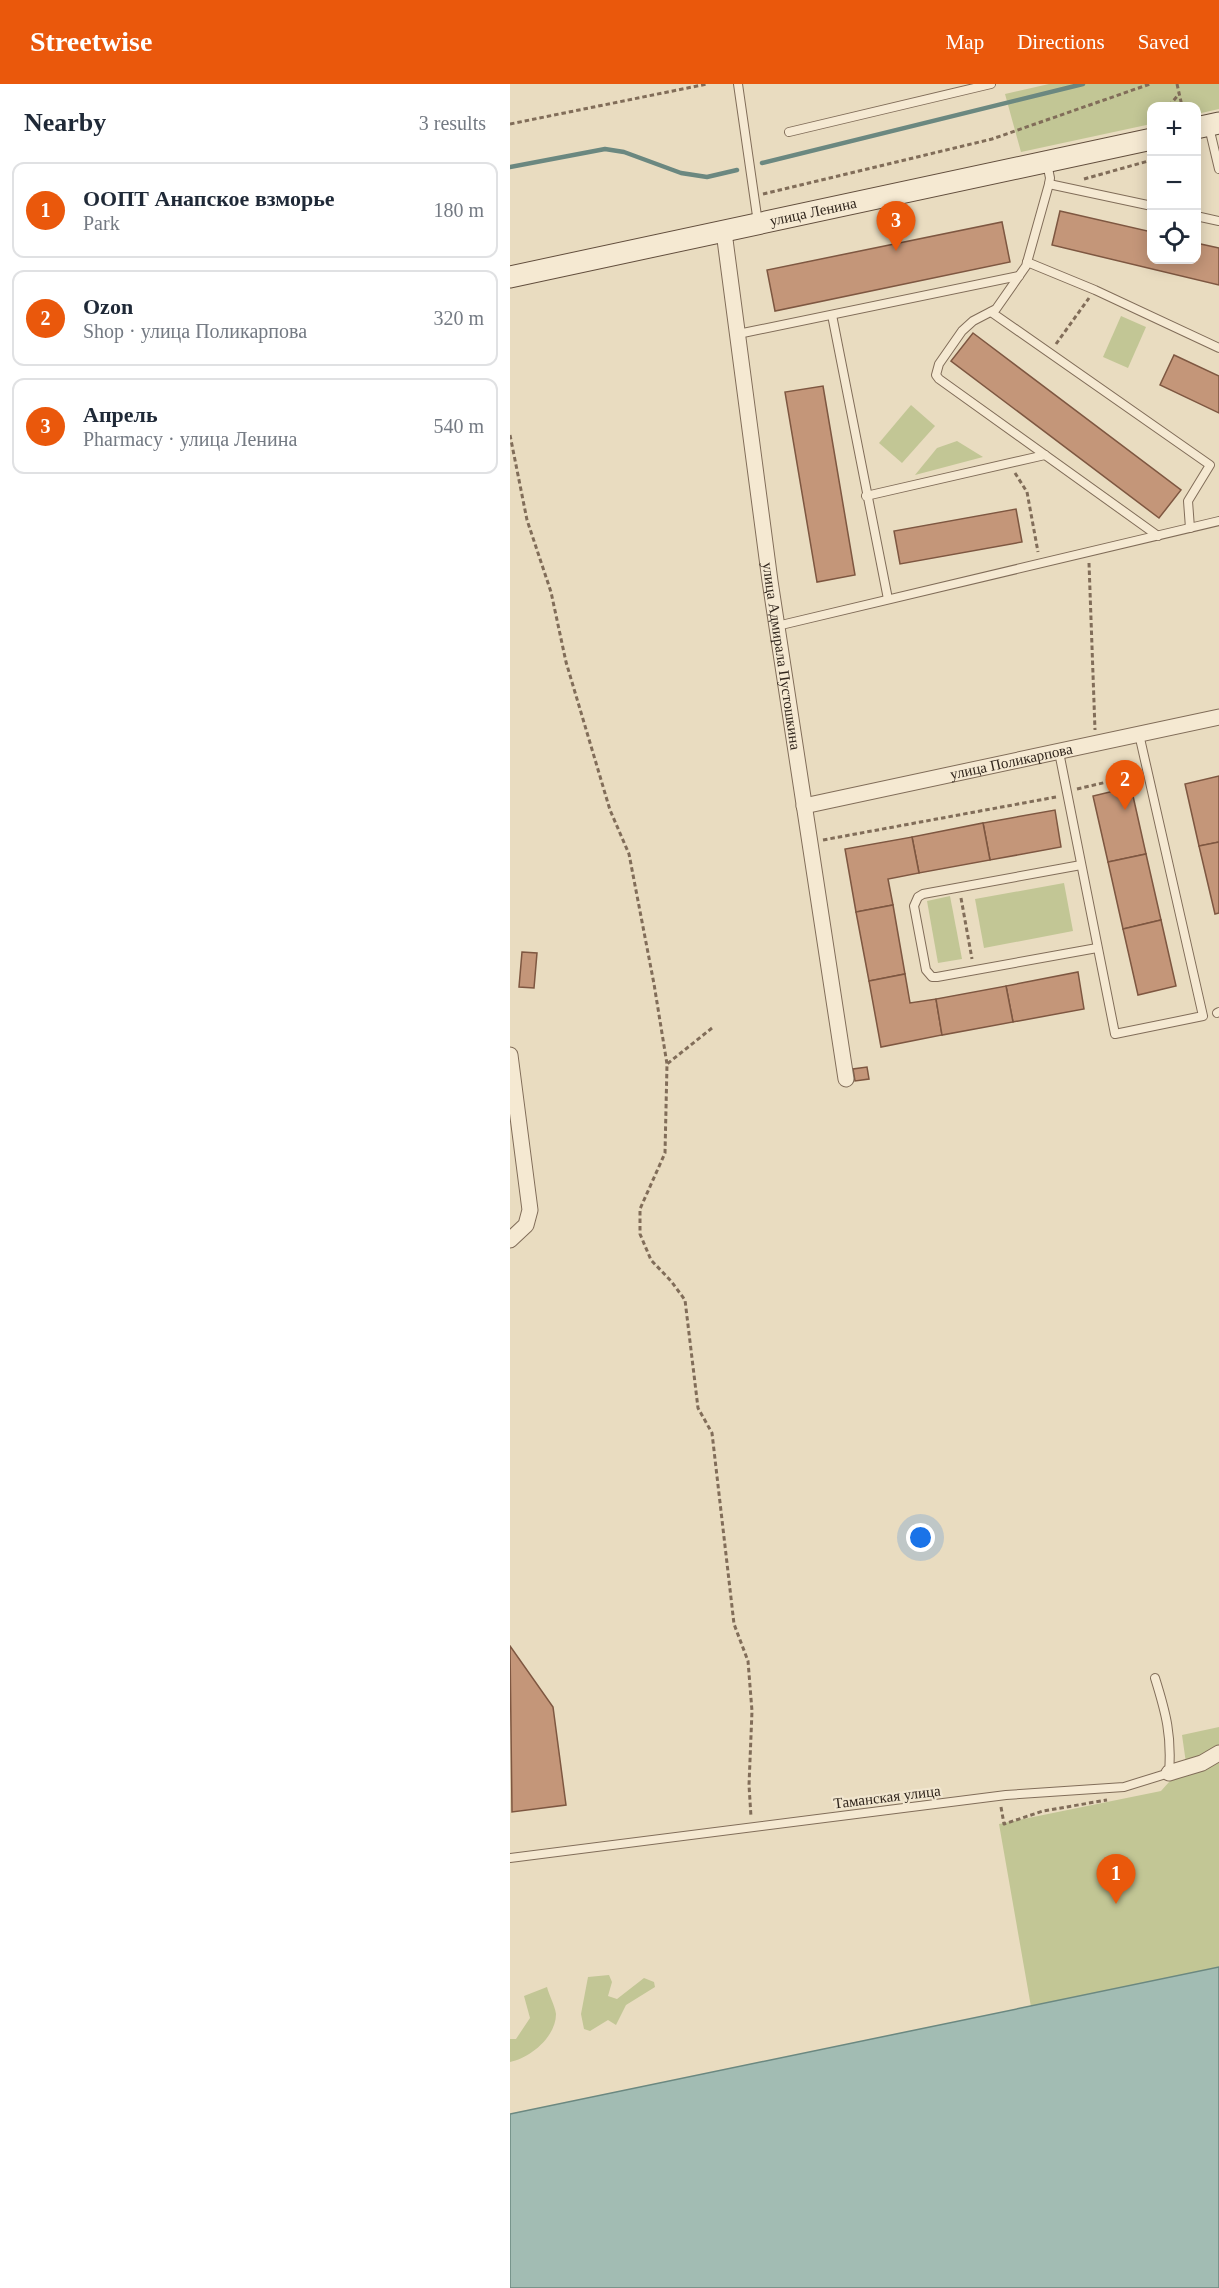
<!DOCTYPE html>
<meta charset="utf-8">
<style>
:root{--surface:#fff;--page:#f6f6f7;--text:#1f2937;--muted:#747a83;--line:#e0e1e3;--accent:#ea580c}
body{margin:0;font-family:Georgia,serif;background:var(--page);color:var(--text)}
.controls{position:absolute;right:18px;top:18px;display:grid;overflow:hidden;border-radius:12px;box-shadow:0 3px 15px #0003}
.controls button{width:54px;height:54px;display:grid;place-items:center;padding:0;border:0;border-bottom:2px solid var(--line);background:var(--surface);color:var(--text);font:30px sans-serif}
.you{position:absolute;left:411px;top:1454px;width:21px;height:21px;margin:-15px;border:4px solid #fff;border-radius:50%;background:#1a73e8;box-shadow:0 0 0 9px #1a73e833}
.badge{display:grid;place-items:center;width:39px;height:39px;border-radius:50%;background:var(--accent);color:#fff;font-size:20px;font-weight:700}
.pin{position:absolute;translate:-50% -50px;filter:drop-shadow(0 2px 3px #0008)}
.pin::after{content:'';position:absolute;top:32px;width:21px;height:18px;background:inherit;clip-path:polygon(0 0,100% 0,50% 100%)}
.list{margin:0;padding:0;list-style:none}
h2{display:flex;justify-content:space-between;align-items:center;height:78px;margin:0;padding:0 24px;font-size:26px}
h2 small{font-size:20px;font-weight:400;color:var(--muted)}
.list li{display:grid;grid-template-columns:39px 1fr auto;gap:18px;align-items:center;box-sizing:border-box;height:96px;margin:0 12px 12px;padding:0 12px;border:2px solid var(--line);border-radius:12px}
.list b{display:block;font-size:22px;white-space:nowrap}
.list p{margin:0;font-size:20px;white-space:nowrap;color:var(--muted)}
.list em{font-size:20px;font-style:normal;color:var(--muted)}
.icon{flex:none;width:33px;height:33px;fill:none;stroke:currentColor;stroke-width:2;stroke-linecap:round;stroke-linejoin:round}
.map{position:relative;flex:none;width:709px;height:2204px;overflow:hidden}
header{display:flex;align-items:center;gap:36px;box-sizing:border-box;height:84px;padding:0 30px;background:var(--accent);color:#fff}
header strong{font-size:28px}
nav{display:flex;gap:33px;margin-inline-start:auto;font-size:21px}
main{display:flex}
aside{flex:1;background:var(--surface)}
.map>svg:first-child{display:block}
.green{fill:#c2c695}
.water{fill:#a2bcb3;stroke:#6b8880;stroke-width:1.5}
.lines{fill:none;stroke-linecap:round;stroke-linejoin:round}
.stream{stroke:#6b8880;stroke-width:4.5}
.building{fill:#c49679;stroke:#7e5741;stroke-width:1.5}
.lane-casing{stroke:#816d59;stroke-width:10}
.street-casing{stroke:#816d59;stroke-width:17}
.secondary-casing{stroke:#624e3d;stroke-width:23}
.path{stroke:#816d59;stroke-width:3;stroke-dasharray:4.5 3;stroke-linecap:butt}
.lane{stroke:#f5e9d2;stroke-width:8}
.street{stroke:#f5e9d2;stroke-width:15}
.secondary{stroke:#f5e9d2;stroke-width:21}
.labels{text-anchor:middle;stroke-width:4.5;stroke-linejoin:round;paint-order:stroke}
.street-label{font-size:15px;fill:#31261d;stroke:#f1e6cf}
</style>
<header>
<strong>Streetwise</strong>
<nav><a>Map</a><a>Directions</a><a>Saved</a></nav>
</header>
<main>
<aside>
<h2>Nearby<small>3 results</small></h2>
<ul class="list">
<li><span class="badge">1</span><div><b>ООПТ Анапское взморье</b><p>Park</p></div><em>180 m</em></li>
<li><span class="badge">2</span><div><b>Ozon</b><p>Shop · улица Поликарпова</p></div><em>320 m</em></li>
<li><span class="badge">3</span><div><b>Апрель</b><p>Pharmacy · улица Ленина</p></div><em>540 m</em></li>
</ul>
</aside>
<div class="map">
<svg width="709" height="2204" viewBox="0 0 709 2204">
<rect width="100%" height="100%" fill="#e9dcc0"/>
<g class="green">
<polygon points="539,0 709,0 709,25 687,30 686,22 642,22 641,40 511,68 495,10"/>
<polygon points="611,232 636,243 618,284 593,273"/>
<polygon points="401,321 425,342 392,379 369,359"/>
<polygon points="447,357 473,373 405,391 427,364"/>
<polygon points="554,799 563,847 474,864 465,815"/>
<polygon points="440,812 452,875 428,879 417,817"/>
<polygon points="709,1643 709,1900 524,1940 489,1740 651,1707 676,1679 672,1651"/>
<polygon points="99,1891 102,1898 98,1912 107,1915 134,1894 144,1898 145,1903 116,1921 106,1941 98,1936 80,1947 74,1945 71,1930 78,1893"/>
<path d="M37 1903C39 1911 45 1922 46 1930 46 1953 20 1974 0 1978V1955H6L20 1934 14 1912Z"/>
</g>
<polygon class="water" points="709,1883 709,2204 0,2204 0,2030"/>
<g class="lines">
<g class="stream">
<polyline points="252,79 573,0"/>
<polyline points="0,83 95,65 114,68 171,89 197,93 227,86"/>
</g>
</g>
<g class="building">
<polygon points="550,127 642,148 642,176 686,176 686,159 709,164 709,201 542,161"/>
<polygon points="492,138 500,178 265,227 257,186"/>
<polygon points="463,249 671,406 649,434 441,277"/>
<polygon points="664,271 709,292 709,329 650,301"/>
<polygon points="313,302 345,491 307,498 275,308"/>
<polygon points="506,425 512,458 390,480 384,447"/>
<polygon points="709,692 709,758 689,762 675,700"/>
<polygon points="621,703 636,770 598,778 583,712"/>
<polygon points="545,726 551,763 480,776 473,739"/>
<polygon points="473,739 480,776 409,789 402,753"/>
<polygon points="402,753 409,789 378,795 383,821 346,828 335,765"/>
<polygon points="709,758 709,829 705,830 689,762"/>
<polygon points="636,770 651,836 613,845 598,778"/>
<polygon points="383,821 395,890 359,897 346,828"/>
<polygon points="651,836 666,902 628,911 613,845"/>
<polygon points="12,868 27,869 24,904 9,903"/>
<polygon points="568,888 574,925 503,938 496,902"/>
<polygon points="395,890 400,919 426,915 432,951 371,963 359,897"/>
<polygon points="496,902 503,938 432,951 426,915"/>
<polygon points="357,983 359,995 345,997 343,985"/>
<polygon points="0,1562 43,1623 56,1721 2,1728"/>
</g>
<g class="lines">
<defs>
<g id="lane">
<polyline points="228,0 248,139"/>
<polyline points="699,43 709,85"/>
<polyline points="279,48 481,0"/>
<polyline points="537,79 540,94 539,100 516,182 486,225 463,237 452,247 429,280 426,291 429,295 648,452"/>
<polyline points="539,100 642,122"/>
<polyline points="686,132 709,137"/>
<polyline points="517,178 585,206 709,264"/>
<polyline points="481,228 700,381 678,417 680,444"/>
<polyline points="322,231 378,515"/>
<polyline points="228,250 509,192"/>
<polyline points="356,412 535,371"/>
<polyline points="267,542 709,437"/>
<polyline points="549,668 605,950 693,932 629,650"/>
<polyline points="571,781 413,810 408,813 404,822 416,886 422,893 427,893 587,864"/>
<polyline points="707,929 709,928"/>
<path d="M0 1774 496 1711 614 1703 659 1689C662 1652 656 1629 645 1594"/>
</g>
<g id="street">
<path id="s1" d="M214 148 260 497 336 995"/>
<path id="s2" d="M294 722 709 633"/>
<polyline points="0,971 20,1126 16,1141 0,1156"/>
<polyline points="659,1689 692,1679 709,1669"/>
</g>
<g id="secondary">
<polyline points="686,44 709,39"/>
<path id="s3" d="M0 193 642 55"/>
</g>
</defs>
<use href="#lane" class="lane-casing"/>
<use href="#street" class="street-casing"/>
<use href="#secondary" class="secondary-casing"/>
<g class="path">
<polyline points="667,0 672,22"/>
<polyline points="659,22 669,10"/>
<polyline points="0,40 197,0"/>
<polyline points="574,95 642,76"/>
<polyline points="253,110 482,55 640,0"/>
<polyline points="546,260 579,214"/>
<polyline points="0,351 17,436 41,508 56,578 100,726 119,770 144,900 157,980"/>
<polyline points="505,389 517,408 528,468"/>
<polyline points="579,479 585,646"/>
<polyline points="567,705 627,691"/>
<polyline points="313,756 546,713"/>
<polyline points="451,814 462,875"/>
<polyline points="202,944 157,980 155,1069 130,1125 130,1150 141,1176 161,1197 175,1216 188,1324 202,1349 224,1540 238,1577 242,1627 239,1701 241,1733"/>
<polyline points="491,1723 494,1740 533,1727 597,1716"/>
</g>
<use href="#lane" class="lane"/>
<use href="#street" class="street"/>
<use href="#secondary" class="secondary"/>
</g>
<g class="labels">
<g class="street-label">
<text dy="5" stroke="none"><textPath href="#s3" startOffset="310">улица Ленина</textPath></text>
<text dy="5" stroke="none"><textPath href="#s1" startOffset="428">улица Адмирала Пустошкина</textPath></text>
<text dy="5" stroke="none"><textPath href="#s2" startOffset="212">улица Поликарпова</textPath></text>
<text transform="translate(377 1713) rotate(-7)" y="5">Таманская улица</text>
</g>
</g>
</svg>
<div class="controls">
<button>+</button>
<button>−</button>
<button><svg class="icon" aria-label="locate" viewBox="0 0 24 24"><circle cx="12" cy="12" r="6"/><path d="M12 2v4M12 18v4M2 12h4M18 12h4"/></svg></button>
</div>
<div class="you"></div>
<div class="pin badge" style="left:606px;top:1820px">1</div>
<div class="pin badge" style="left:615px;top:726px">2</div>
<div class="pin badge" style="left:386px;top:167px">3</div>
</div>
</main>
